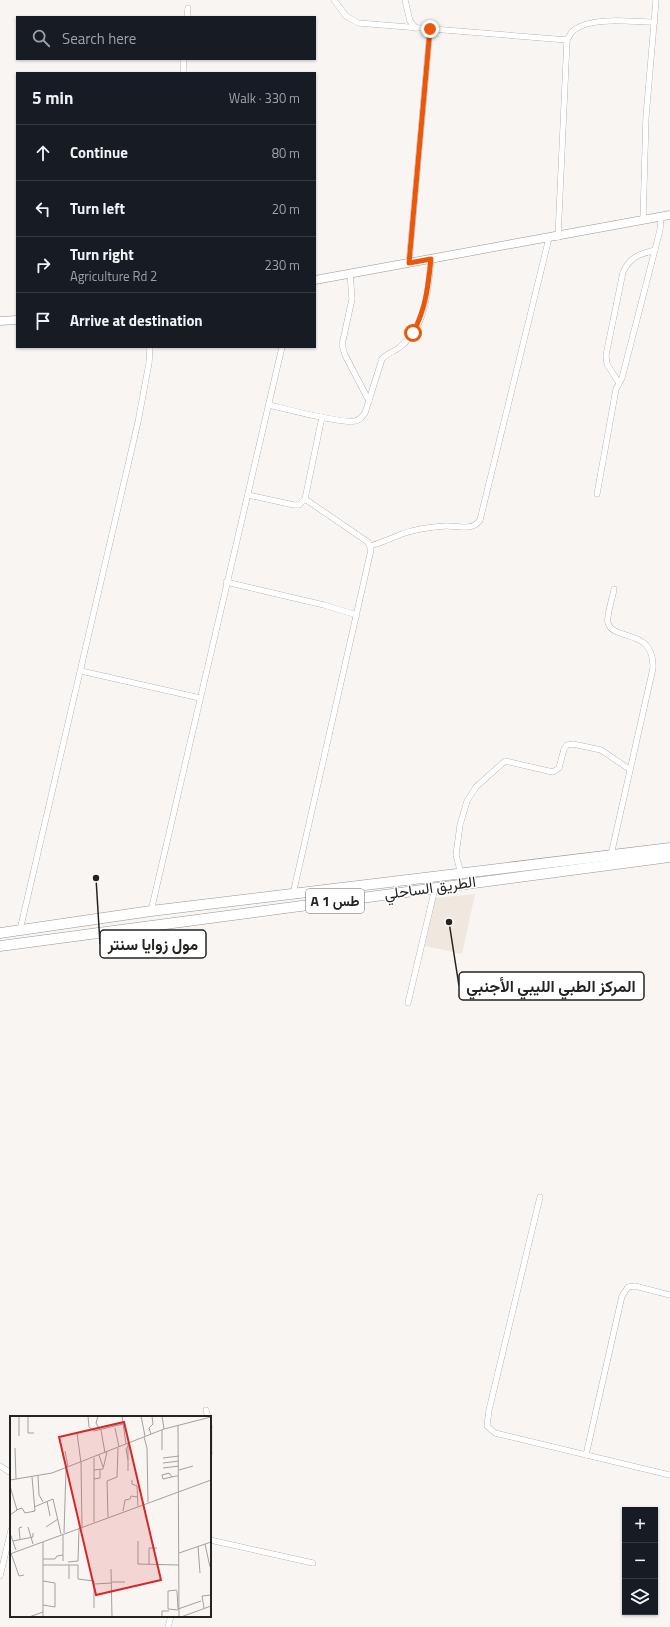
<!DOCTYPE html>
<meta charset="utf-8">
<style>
:root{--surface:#171b24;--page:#242831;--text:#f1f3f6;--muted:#9ea1a6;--line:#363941}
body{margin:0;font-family:"Titillium Web",Vazirmatn,sans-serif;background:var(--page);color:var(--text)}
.controls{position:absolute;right:12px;bottom:12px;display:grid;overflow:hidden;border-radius:0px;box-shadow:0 1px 3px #0004}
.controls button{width:36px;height:36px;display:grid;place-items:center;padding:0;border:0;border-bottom:1px solid var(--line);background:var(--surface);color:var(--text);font:20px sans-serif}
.stop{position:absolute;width:12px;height:12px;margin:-9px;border:3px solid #ea580c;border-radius:50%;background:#fff}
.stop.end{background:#ea580c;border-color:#fff;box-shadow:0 1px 4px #0008}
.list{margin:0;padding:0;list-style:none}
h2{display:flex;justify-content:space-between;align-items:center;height:52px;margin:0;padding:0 16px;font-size:17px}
h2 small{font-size:13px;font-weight:400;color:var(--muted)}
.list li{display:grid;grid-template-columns:26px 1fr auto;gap:12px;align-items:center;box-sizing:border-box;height:56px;padding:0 16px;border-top:1px solid var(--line)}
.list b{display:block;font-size:15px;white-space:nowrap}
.list p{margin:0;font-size:13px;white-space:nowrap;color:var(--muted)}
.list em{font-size:13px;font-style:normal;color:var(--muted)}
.icon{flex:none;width:22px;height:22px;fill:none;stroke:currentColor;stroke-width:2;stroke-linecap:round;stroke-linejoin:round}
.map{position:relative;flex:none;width:670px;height:1627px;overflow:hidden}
.search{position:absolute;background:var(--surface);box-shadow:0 1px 3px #0004;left:16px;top:16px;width:300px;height:44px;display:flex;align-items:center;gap:10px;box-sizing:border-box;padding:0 14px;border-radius:0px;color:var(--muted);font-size:15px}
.panel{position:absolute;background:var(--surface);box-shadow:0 1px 3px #0004;left:16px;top:72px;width:300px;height:276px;border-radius:0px}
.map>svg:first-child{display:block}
.built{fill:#f0e7de}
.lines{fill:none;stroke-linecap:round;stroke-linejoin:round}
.street-casing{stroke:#989593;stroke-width:6}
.secondary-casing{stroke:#989593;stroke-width:9}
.highway-casing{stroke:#989593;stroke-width:11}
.street{stroke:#fff;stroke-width:5.5}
.secondary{stroke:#fff;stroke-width:8}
.highway{stroke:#fff;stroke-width:10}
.route{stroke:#ea580c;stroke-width:5}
.labels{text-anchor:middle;stroke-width:3;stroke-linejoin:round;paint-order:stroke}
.shield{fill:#fff;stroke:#666564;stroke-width:1}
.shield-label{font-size:14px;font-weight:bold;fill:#242322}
.street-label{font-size:15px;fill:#242322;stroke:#fff}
.inset-road{fill:none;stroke:#a3a19f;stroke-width:1}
.view{fill:#d62828;fill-opacity:0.15;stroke:#d62828;stroke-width:2}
.inset-edge{fill:none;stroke:#242322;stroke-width:2}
.leader{fill:none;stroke:#242322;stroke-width:1.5}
.callout-dot{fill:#242322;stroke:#fff;stroke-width:1.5}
.callout{fill:#fff;stroke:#242322;stroke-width:1.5}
.callout-label{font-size:16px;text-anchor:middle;font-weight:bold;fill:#242322}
</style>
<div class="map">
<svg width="670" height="1627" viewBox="0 0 670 1627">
<rect width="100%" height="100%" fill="#f8f5f2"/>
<polygon class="built" points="475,894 462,954 425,946 435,898"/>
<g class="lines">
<defs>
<g id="street">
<polyline points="334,0 346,16 358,23 567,40"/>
<polyline points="405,0 410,21 416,28"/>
<polyline points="187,17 188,8"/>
<polyline points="183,73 184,59"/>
<polyline points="643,220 646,117 656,0"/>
<path d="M558 237 567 40C569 37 571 32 574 30 592 16 633 22 655 22"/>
<polyline points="409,263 430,29"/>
<polyline points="350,273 352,299 342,345 345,355 369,401"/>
<path d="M619 383 607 364 606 355 623 272C631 256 638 255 655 250"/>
<path d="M269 405C286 409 342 424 355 421 360 420 362 417 365 413L382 359C387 353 394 352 400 347 427 326 428 290 431 259"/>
<polyline points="597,494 616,389 622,378 660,230 661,217"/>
<polyline points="248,495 294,505 299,505 305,499 322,417"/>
<path d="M370 546C382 543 391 538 402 534 415 529 431 527 445 526 457 525 472 532 480 520L549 238"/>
<polyline points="226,582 324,605 357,615"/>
<polyline points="81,671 200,698"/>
<path d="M611 855 653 668C654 627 614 642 608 623 606 616 613 597 614 589"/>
<polyline points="461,874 456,855 460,825 467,801 476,787 505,761 553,772 559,768 564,749 567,745 573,744 601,750 629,769"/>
<polyline points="293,894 371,550 368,542 305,499"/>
<polyline points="151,911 282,347"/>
<polyline points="20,930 138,422 149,363 150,347"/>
<polyline points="408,1003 435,888"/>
<polyline points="540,1197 489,1410 487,1426 495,1433 670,1475"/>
<polyline points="206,1410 208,1417"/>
<polyline points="210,1428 210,1452"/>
<polyline points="586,1455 622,1296 628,1287 635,1286 670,1295"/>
<polyline points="0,1466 11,1473"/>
<polyline points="210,1540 313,1563"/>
<polyline points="0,1576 11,1530"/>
<polyline points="168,1627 171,1616"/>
</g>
<g id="secondary">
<polyline points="315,280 670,215"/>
<polyline points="0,321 17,320"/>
</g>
<g id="highway">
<polyline points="0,933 151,911 670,848"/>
<polyline points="0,946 670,857"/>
</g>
</defs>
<use href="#street" class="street-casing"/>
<use href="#secondary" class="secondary-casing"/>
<use href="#highway" class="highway-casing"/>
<use href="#street" class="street"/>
<use href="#secondary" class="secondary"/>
<use href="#highway" class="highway"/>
</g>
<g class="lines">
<path class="route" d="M413 333C426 308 428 287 431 259L409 263 430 29"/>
</g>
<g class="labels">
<rect class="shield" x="306" y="889" width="58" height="24" rx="3"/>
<g class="shield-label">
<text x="335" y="906">A 1 طس</text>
</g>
<g class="street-label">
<text transform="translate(430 888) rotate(-8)" y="5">الطريق الساحلي</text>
</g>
</g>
<g transform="translate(10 1416)">
<rect width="201" height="201" fill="#f8f5f2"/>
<path class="inset-road" d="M9 0V20M18 0V17H24M78 0 79 11 84 15 113 8M88 0 86 7 90 14M112 0 116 28M131 0 135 20M152 0 154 13M168 9 169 201M105 12 109 31M91 14 95 37M152 14V34M67 17 71 47M141 18 139 12 143 8 142 0M134 21 137 32 138 86M5 32 6 63M55 35 58 51M89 39 93 51M153 42 169 40M118 44 116 33 118 30M71 47 72 111M153 47 169 45M153 52 169 50M84 54 93 53 97 36M169 54 183 50M118 55V27M28 60 29 79 33 86M162 61 159 57 152 59 153 63 166 60H168M84 63 90 62V54M0 64 42 57 154 13 201 1M122 64V68L127 70 128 90M97 65 107 61 108 32M97 65 98 101M0 70 7 94 0 99M37 85 40 100M24 91 43 83 51 118M6 94 12 92 15 97 25 95 22 61M113 95 115 84 120 83 121 80 127 81M84 106V42M18 111 23 128M36 111 48 103M0 117 6 134M54 117 56 53M53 119V145M10 123 9 112 12 111M3 125 23 121V117M128 125V148L169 149M33 126V201M195 128 200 151M188 130 190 157M1 137 9 160 14 159M169 137 201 126M0 138 201 64M33 143H45L47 140 53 139M58 146 68 145 69 113M33 149H68V163L84 165V192M139 149V132H147M101 153 102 201M59 163V149M33 165 45 167V191L33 189M102 166H115M84 168 102 167M167 174 158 175V193L168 194M167 175 168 193 191 185M194 192 192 180 201 179M19 201 33 196M152 201V195H159M171 201 201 190"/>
<path class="view" d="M114 6 151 164 86 179 49 21Z"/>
<rect width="201" height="201" class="inset-edge"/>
</g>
<path class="leader" d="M96 878L100 944M449 922L459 986"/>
<g class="callout-dot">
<circle cx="96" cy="878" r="4"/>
<circle cx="449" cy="922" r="4"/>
</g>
<g class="callout">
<rect x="100" y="930" width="106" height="28" rx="4"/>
<rect x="459" y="972" width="185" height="28" rx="4"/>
</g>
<g class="callout-label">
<text x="153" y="950">مول زوايا سنتر</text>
<text x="551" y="992">المركز الطبي الليبي الأجنبي</text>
</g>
</svg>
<div class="controls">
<button>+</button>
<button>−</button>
<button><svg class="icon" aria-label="layers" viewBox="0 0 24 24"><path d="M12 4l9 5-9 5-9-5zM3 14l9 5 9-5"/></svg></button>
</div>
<div class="stop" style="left:413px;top:333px"></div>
<div class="stop end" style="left:430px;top:29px"></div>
<div class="search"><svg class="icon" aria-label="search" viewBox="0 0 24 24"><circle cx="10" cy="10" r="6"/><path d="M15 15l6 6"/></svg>Search here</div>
<section class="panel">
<h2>5 min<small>Walk · 330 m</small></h2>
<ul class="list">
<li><svg class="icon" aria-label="ahead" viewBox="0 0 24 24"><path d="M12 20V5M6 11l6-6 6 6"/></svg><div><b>Continue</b></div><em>80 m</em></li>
<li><svg class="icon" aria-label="left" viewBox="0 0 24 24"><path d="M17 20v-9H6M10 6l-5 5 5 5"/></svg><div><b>Turn left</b></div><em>20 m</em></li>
<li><svg class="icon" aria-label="right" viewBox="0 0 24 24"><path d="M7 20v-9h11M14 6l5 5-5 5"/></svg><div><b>Turn right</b><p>Agriculture Rd 2</p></div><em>230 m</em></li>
<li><svg class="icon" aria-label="arrive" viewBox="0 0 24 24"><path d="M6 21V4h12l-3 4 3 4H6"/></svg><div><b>Arrive at destination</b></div></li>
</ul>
</section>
</div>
